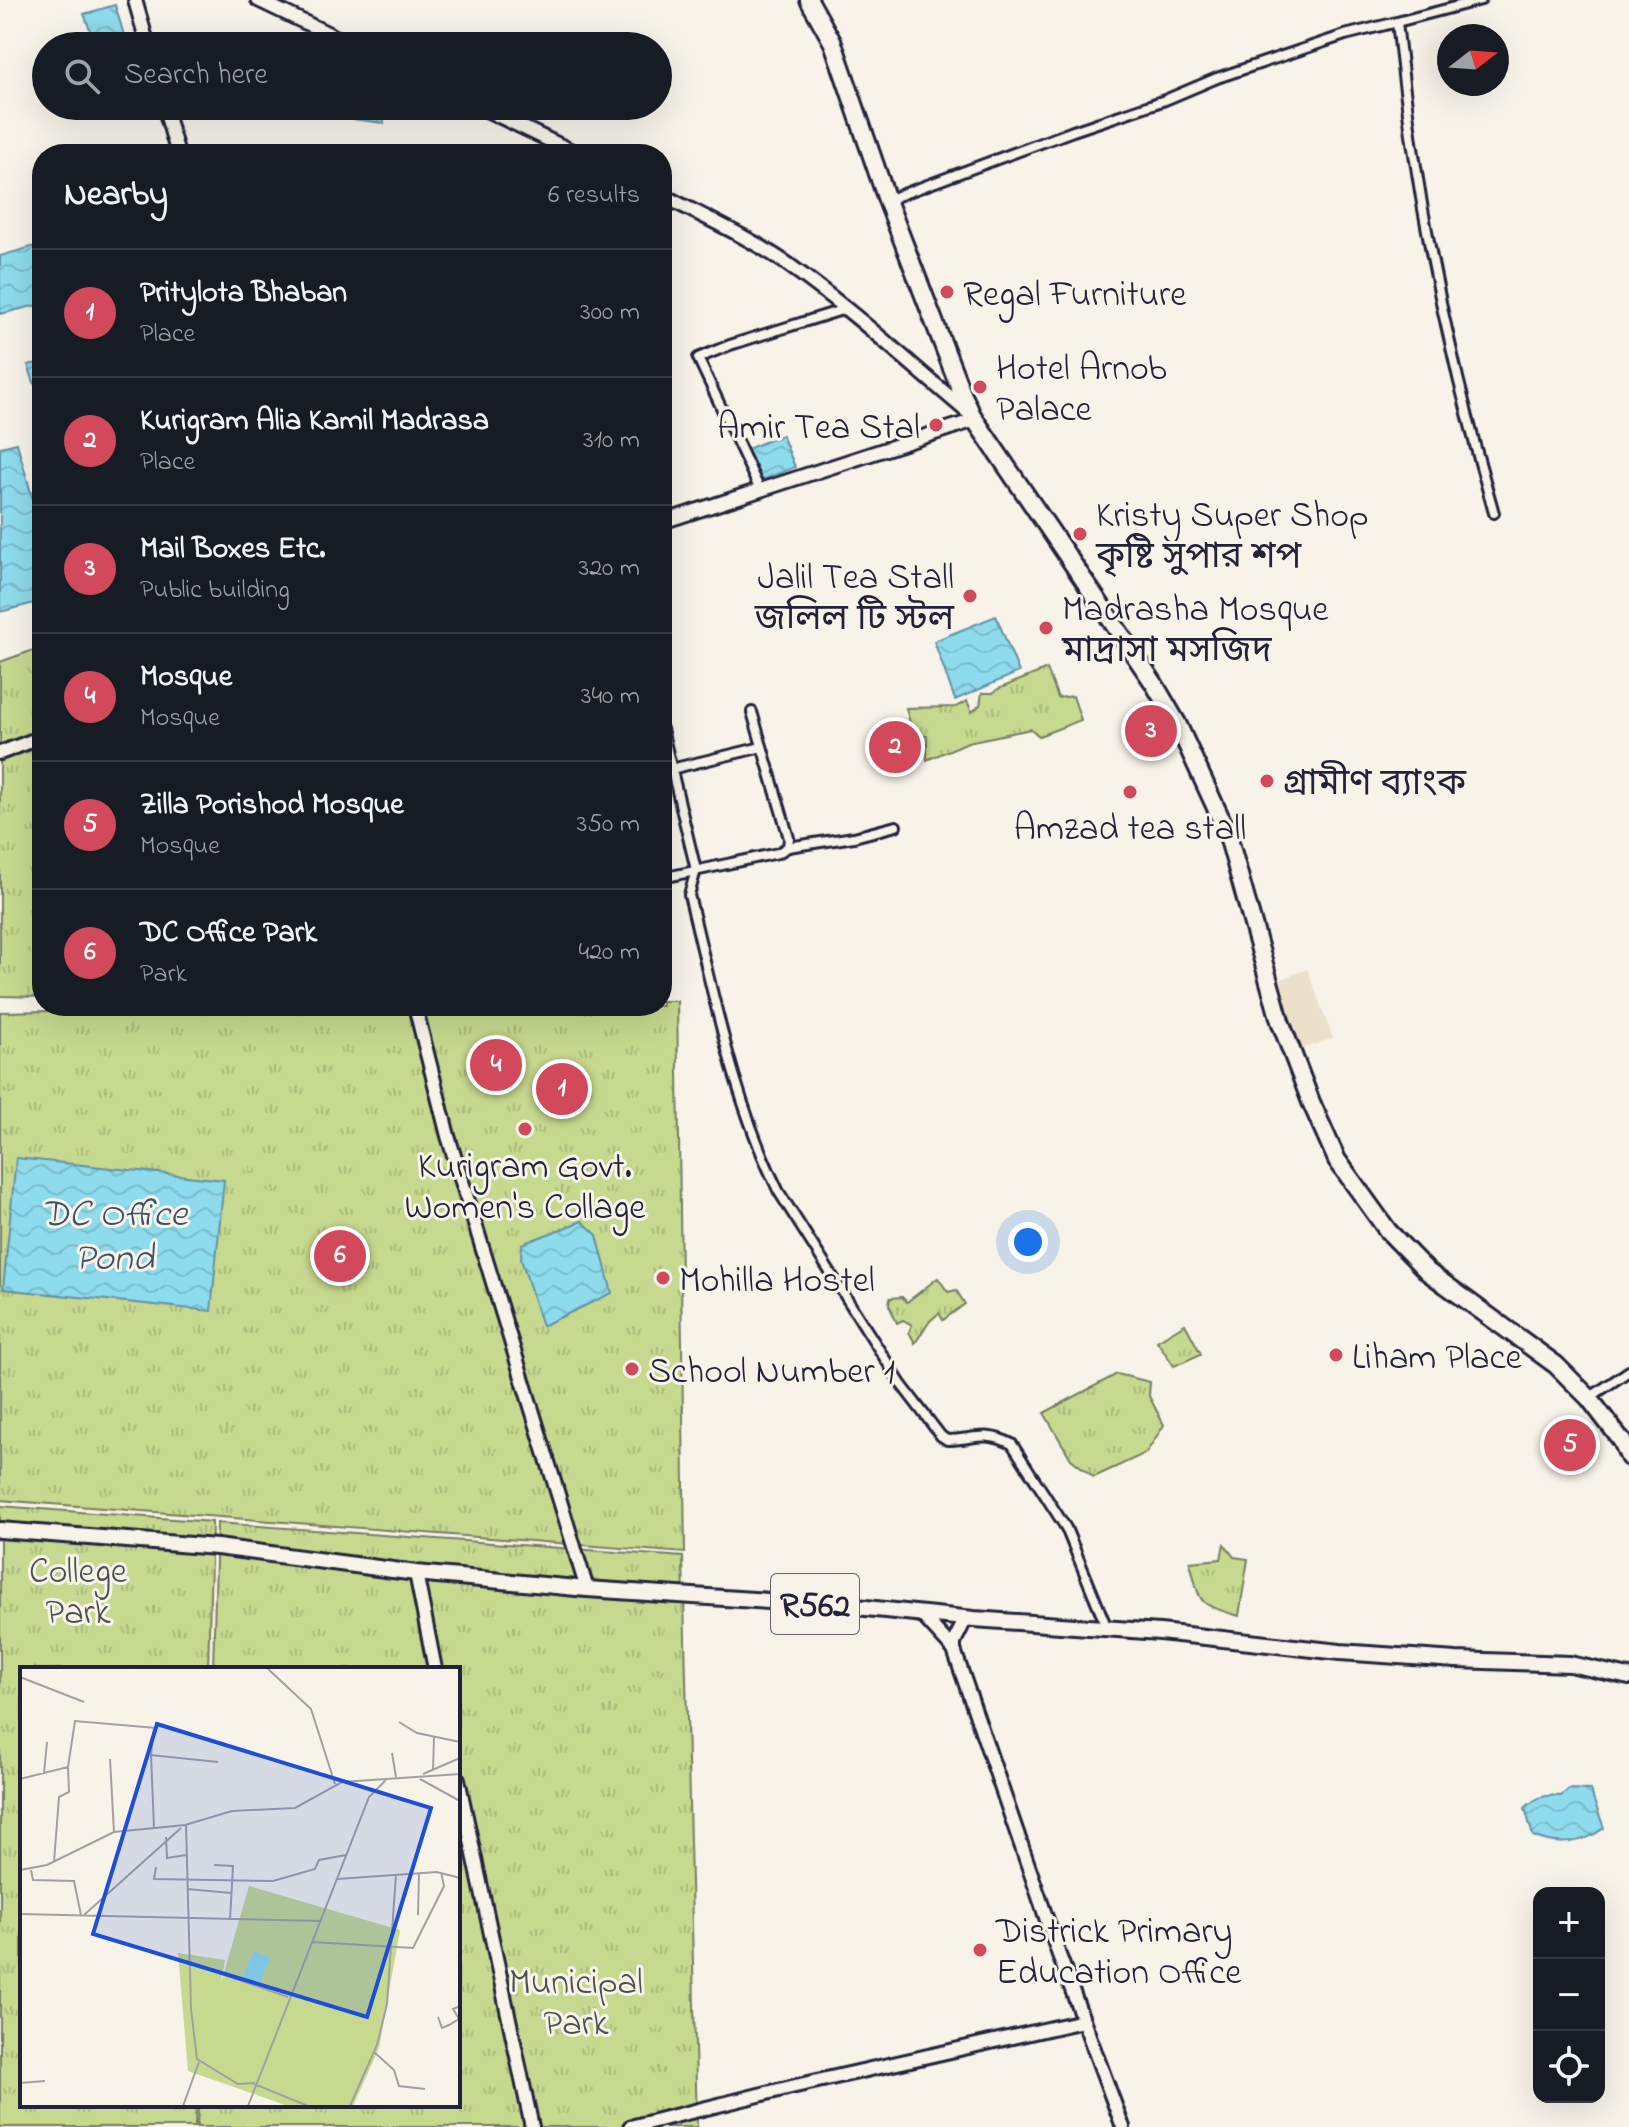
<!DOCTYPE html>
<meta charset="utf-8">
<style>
:root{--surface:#171b24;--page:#20242c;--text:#f1f3f6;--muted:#9ea1a6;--line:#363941;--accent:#d1495b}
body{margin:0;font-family:"Indie Flower","Noto Sans Bengali",sans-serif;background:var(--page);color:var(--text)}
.controls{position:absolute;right:24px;bottom:24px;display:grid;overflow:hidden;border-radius:16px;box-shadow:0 8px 32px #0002}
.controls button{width:72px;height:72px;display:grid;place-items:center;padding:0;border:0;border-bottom:2px solid var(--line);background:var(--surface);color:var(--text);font:40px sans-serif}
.compass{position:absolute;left:1437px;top:24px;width:72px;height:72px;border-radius:50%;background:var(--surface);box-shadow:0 8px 32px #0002;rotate:73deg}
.you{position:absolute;left:1028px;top:1242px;width:28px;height:28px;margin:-20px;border:6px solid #fff;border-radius:50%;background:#1a73e8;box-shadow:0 0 0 12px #1a73e833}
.badge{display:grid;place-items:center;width:52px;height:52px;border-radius:50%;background:var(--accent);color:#fff;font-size:26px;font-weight:700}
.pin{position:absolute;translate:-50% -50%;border:4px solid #fff;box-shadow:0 2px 8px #0006}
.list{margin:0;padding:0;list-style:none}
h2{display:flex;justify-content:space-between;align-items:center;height:104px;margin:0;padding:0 32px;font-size:34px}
h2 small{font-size:26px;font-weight:400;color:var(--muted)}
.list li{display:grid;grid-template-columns:52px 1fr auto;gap:24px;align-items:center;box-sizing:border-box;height:128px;padding:0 32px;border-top:2px solid var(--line)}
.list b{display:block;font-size:30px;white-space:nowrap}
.list p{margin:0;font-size:26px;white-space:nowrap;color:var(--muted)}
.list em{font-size:26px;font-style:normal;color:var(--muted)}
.icon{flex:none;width:44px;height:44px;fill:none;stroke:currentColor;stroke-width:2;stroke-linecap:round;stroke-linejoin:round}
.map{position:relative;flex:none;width:1629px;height:2127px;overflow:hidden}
.search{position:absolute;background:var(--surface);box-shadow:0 8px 32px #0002;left:32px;top:32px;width:640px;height:88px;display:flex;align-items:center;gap:20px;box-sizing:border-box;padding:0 28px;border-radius:44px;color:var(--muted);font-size:30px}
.panel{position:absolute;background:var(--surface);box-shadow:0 8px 32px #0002;left:32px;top:144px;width:640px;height:872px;border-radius:32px}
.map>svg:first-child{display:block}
.built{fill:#ece0cb}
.park{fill:url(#park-tufts);stroke:#747e64;stroke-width:2}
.water{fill:url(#water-waves);stroke:#6291a5;stroke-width:2}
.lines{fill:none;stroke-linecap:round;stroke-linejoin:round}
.street-casing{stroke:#22223b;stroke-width:14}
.secondary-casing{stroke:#22223b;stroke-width:18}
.primary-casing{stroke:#22223b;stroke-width:20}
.highway-casing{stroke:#22223b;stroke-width:22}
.street{stroke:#f7f3e8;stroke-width:8}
.secondary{stroke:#f7f3e8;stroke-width:12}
.primary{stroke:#f7f3e8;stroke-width:14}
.highway{stroke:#f7f3e8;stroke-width:16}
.poi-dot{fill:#d1495b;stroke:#f7f3e8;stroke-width:3}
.labels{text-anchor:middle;stroke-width:6;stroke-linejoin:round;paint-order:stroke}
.shield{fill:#f7f3e8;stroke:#62616f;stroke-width:2}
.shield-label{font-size:34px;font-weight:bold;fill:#22223b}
.poi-label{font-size:36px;fill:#22223b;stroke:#f7f3e8;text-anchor:start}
.park-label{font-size:36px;fill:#4b5050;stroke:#f7f3e8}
.water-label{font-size:38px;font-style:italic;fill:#3d5067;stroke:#f7f3e8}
.inset-road{fill:none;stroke:#a29fa3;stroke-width:2}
.view{fill:#1d4ed8;fill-opacity:0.15;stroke:#1d4ed8;stroke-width:4}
.inset-edge{fill:none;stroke:#22223b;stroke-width:4}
</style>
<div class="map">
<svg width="1629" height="2127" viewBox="0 0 1629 2127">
<defs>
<pattern id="park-tufts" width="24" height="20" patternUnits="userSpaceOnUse" patternTransform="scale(2)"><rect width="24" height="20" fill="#c6d98e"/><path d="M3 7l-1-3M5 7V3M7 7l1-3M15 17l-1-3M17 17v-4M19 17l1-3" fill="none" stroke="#aaba7b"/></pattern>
<pattern id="water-waves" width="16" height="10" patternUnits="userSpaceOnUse" patternTransform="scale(2)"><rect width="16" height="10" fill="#8ddbec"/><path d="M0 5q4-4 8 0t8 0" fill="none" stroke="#79bccb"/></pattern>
</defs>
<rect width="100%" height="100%" fill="#f7f3e8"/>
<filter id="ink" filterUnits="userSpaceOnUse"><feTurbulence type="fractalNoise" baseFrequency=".0125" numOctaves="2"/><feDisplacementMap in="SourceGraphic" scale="16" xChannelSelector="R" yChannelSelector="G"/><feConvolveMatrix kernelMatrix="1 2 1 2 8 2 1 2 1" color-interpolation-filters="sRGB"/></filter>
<g filter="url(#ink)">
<polygon class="built" points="1307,969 1333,1038 1300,1050 1274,982"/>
<g class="park">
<polygon points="42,647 42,997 0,996 0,662"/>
<polygon points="1047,669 1058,698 1073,696 1081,720 1039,736 1031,729 968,742 927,760 927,736 913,734 906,708 956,707 967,701 972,712 980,705 982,693 993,693 998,689"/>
<polygon points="662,1001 677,1001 685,1553 0,1500 0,1012 329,1006 662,1006"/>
<polygon points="938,1278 948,1292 956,1290 965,1304 943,1320 939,1313 930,1321 915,1343 909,1332 912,1325 903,1320 897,1323 889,1305 890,1298 902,1297 907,1302"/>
<polygon points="1185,1324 1201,1354 1174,1366 1157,1341"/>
<polygon points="1117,1374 1150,1382 1149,1396 1164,1425 1146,1453 1094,1477 1071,1459 1044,1413"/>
<polygon points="0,1506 212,1522 208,1669 22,1669 22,2105 196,2105 195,2127 0,2127"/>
<polygon points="217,1523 683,1557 697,2127 197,2127 198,2105 458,2105 458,1669 213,1669"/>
<path d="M1224 1544 1234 1557 1248 1559 1239 1616C1196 1603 1201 1605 1190 1562L1221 1559Z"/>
</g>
<g class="water">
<polygon points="115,5 127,45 96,46 84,14"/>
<polygon points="353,106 383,106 384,123 353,119"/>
<polygon points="42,244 42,304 0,314 0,256"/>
<polygon points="42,362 42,406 28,365"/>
<polygon points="782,435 795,467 760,481 747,449"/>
<polygon points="17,443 42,532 42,601 0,612 0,447"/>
<polygon points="996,616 1019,672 955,700 934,641"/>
<polygon points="16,1158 224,1180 211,1311 3,1289"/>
<polygon points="582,1221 597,1235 612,1293 542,1326 521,1259 522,1244"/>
<path d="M1569 1789 1590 1790 1604 1828C1583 1844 1558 1847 1533 1836L1525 1808C1536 1797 1545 1794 1561 1796Z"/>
</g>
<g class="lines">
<defs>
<g id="street">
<polyline points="1397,22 1481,0"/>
<path d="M887 200 1073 131 1165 100 1217 78 1345 35 1397 22C1414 189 1447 352 1494 513"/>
<polyline points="759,488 698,358 730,345 845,309"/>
<path d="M662 729 696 870 689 895C714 995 733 1100 779 1192L901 1384 941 1436 947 1440C974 1440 985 1430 1012 1444L1066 1528 1107 1628"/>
<polyline points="671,769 762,747"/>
<polyline points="788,847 854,837 896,826"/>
<polyline points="662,878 778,853 788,847 789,838 752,712"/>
<polyline points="1589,1398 1629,1371"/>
</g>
<g id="secondary">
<polyline points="135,0 148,46"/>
<polyline points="258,0 354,46"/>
<polyline points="164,106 178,154"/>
<polyline points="478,106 578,154"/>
<path d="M662 195C704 217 747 236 786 263 851 309 910 364 971 415"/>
<polyline points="662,522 975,420"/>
<polyline points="0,753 42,737"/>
<polyline points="415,1006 448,1136 587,1589"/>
<polyline points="416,1573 435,1669"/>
<polyline points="921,1614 954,1650 1059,1955 1123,2127"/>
<polyline points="954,1650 954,1642 966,1618"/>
<polyline points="458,1779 532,2127"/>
<polyline points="630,2127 791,2087 1083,2021"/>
</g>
<polyline id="primary" points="0,1530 217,1547 416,1573 587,1589 846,1606 974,1619 1160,1632 1340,1652 1456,1660 1570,1664 1629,1677"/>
<polyline id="highway" points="809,0 833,43 887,200 961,391 973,417 1153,682 1177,723 1227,832 1280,1021 1311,1102 1337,1160 1388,1231 1428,1272 1556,1365 1589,1398 1622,1441 1629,1457"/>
</defs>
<use href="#street" class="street-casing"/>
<use href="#secondary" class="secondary-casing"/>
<use href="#primary" class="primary-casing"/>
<use href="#highway" class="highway-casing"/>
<use href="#street" class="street"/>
<use href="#secondary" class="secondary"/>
<use href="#primary" class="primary"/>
<use href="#highway" class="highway"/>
</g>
</g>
<g class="poi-dot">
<circle cx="947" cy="292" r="8"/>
<circle cx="980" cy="387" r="8"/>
<circle cx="936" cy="425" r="8"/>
<circle cx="1080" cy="534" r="8"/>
<circle cx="970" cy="596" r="8"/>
<circle cx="1046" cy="628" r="8"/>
<circle cx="1267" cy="781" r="8"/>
<circle cx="1130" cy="792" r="8"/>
<circle cx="525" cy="1129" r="8"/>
<circle cx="663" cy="1278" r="8"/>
<circle cx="1336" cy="1355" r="8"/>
<circle cx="632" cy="1369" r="8"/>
<circle cx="980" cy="1950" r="8"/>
</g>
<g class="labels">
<rect class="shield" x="771" y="1574" width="88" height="60" rx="6"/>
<g class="shield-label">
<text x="815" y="1616">R562</text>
</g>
<g class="poi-label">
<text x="963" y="305">Regal Furniture</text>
<text x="996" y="379">Hotel Arnob<tspan x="996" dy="41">Palace</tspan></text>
<text x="920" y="438" text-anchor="end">Amir Tea Stal</text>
<text x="1096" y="526">Kristy Super Shop<tspan x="1096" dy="41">কৃষ্টি সুপার শপ</tspan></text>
<text x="954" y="588" text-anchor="end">Jalil Tea Stall<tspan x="954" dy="41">জলিল টি স্টল</tspan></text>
<text x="1062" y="620">Madrasha Mosque<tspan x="1062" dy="41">মাদ্রাসা মসজিদ</tspan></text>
<text x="1283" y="794">গ্রামীণ ব্যাংক</text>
<text x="1130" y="839" text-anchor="middle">Amzad tea stall</text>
<text x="525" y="1177" text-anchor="middle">Kurigram Govt.<tspan x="525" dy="41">Women's Collage</tspan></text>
<text x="679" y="1291">Mohilla Hostel</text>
<text x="1352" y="1368">Liham Place</text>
<text x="648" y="1382">School Number 1</text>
<text x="996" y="1942">Districk Primary<tspan x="996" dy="41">Education Office</tspan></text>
</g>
<g class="park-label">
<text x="78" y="1582">College<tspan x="78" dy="41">Park</tspan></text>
<text x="576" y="1993">Municipal<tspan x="576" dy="41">Park</tspan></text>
</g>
<g class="water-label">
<text x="114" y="1225">DC Office<tspan x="114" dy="44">Pond</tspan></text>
</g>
</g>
<g transform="translate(20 1667)">
<rect width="440" height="440" fill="#f7f3e8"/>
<path d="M229 219 380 263 359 381 333 439H268L168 404 158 286 205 293 201 316Z" fill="#c6d98e"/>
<path d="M234 284 250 291 239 317 223 310Z" fill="#8ddbec"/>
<path class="inset-road" d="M247 1 291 42 315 117M0 10 64 35M379 55 397 66 440 75M372 86 376 110M131 88 134 61M90 92 94 165M413 104 414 70M24 106 27 75M403 107 440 91M0 112 48 100 55 54 136 61M400 112 440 134M166 158 171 342 177 392 218 417 235 416M134 161 131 88 198 95M146 170 147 191 166 188M34 195 39 130 49 125 48 100M194 198 213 199 210 253M136 200 134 212 253 214 295 202 299 193 326 188M0 203 27 198 94 165 165 158 212 144 275 141 322 115 440 107M11 203 13 213 54 214 61 248M317 212 417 205 440 211M167 222 211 226M0 247 301 254M64 248 161 161M398 248 399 206M292 275 393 281 424 219 421 205M170 296 268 330M418 350 422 361 429 358 439 352 433 342 440 339M354 385 374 403 379 419 405 422M0 416 25 414M234 417 288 439M163 439 179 395M228 439 349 130 366 113M330 439 357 378 367 337 376 207"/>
<path class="view" d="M137 57 411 141 347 350 73 267Z"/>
<rect width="440" height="440" class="inset-edge"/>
</g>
</svg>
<div class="controls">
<button>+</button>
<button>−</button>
<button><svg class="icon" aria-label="locate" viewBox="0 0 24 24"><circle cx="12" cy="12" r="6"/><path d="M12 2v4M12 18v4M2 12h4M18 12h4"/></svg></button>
</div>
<svg class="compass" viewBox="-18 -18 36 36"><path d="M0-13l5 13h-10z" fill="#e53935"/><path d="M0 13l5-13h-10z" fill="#9ea1a6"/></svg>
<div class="you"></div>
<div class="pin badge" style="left:562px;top:1089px">1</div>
<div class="pin badge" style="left:895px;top:747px">2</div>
<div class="pin badge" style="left:1151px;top:731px">3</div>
<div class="pin badge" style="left:496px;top:1065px">4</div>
<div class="pin badge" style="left:1570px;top:1445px">5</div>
<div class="pin badge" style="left:340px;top:1256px">6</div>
<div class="search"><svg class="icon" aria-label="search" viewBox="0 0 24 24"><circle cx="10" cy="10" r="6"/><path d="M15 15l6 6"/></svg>Search here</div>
<section class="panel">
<h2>Nearby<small>6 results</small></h2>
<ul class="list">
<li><span class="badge">1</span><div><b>Pritylota Bhaban</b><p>Place</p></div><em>300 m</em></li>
<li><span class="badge">2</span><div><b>Kurigram Alia Kamil Madrasa</b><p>Place</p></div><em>310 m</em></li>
<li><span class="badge">3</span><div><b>Mail Boxes Etc.</b><p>Public building</p></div><em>320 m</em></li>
<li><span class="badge">4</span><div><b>Mosque</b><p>Mosque</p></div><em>340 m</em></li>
<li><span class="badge">5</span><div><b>Zilla Porishod Mosque</b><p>Mosque</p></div><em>350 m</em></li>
<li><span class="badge">6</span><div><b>DC Office Park</b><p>Park</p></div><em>420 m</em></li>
</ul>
</section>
</div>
